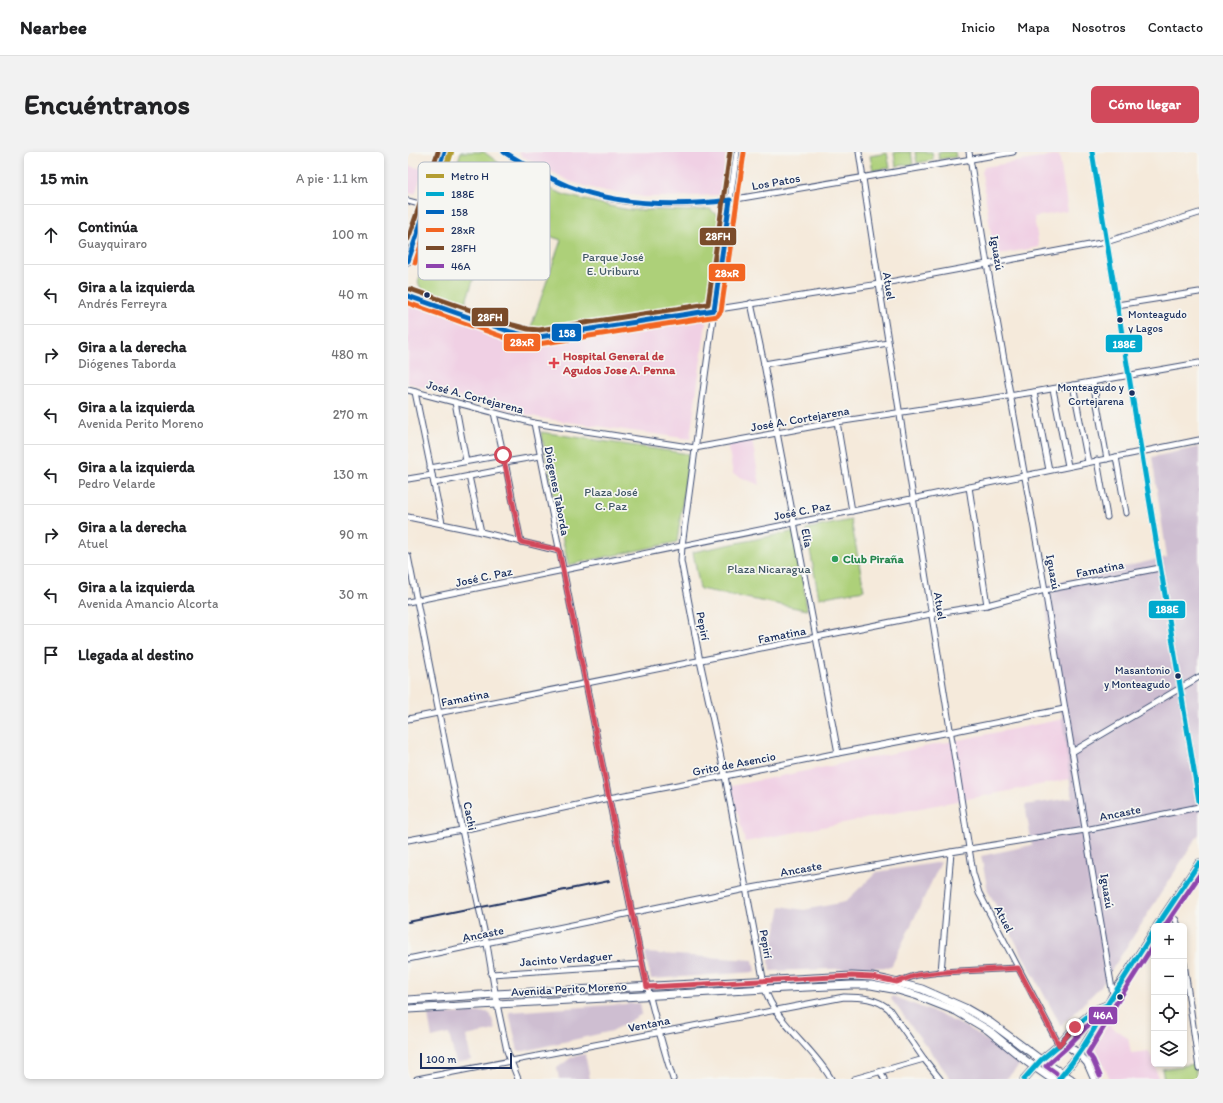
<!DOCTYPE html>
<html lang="es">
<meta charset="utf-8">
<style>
:root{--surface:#fff;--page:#f2f2f2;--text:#202124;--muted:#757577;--line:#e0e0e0;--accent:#d1495b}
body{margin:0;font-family:Itim,sans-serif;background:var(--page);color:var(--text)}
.controls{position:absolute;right:12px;bottom:12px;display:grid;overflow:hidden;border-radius:6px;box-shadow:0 2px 6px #0003}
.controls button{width:36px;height:36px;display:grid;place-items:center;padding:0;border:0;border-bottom:1px solid var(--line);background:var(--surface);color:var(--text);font:20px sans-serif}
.scale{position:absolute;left:12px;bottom:10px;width:92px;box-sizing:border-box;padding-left:4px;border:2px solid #1b2f5e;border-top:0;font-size:11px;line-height:14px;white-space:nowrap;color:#1b2f5e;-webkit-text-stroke:3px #f6f6f2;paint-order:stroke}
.stop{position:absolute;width:12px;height:12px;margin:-9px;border:3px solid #d1495b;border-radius:50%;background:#fff}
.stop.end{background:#d1495b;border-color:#fff;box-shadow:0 1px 4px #0008}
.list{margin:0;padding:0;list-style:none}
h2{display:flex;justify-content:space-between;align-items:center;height:52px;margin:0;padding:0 16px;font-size:17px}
h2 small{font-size:13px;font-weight:400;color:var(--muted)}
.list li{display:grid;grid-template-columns:26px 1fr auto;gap:12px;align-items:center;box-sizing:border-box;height:60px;padding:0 16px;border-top:1px solid var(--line)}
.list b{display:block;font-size:15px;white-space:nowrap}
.list p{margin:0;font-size:13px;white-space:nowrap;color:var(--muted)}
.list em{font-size:13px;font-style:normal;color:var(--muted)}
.icon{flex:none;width:22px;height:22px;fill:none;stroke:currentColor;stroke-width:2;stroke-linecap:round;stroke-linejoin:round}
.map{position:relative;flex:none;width:791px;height:927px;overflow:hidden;border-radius:6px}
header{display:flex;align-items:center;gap:24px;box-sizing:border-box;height:56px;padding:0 20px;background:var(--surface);border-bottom:1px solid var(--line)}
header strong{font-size:19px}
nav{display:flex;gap:22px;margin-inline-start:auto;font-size:14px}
.intro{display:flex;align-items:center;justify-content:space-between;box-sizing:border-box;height:96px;padding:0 24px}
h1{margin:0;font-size:28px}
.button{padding:10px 18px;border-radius:6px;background:var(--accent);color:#fff;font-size:14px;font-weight:700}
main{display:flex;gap:24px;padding:0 24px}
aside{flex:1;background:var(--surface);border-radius:6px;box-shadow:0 2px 6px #0003}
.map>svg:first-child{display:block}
.built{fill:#f0d0e4}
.industrial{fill:#cebed1}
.green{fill:#add079;stroke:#64806c}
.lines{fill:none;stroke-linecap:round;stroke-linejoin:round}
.minor-casing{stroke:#3c4b71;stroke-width:7}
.tertiary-casing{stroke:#3c4b71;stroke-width:8}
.secondary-casing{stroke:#3c4b71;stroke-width:9}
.minor{stroke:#fff;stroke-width:5}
.tertiary{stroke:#fff;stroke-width:6}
.secondary{stroke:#fff;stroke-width:7}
.rail{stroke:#1b2f5e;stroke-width:2}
.bus-1-casing{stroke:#f6f6f2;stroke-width:8}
.bus-2-casing{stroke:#f6f6f2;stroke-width:8}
.bus-3-casing{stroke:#f6f6f2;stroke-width:8}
.bus-4-casing{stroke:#f6f6f2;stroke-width:8}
.bus-5-casing{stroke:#f6f6f2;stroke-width:8}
.bus-1{stroke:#00a9ce;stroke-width:5}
.bus-2{stroke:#0065bd;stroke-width:5}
.bus-3{stroke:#f26522;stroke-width:5}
.bus-4{stroke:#7a4b2a;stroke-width:5}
.bus-5{stroke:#8e44ad;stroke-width:5}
.metro-1-casing{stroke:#f6f6f2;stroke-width:9}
.metro-1{stroke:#b39d33;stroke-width:6}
.route{stroke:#d1495b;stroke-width:5}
.bus-dot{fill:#1b2f5e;stroke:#f6f6f2;stroke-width:1.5}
.health-dot{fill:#e0444e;stroke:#f6f6f2;stroke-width:1.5}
.leisure-dot{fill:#2e9e5b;stroke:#f6f6f2;stroke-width:1.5}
.labels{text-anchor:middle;stroke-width:3.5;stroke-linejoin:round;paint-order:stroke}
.bus-label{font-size:11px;fill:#1b2f5e;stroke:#f6f6f2;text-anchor:end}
.street-label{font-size:12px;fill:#1b2f5e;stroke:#f6f6f2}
.park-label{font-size:12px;fill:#405765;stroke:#f6f6f2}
.health-label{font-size:12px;font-weight:bold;fill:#be3a42;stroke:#f6f6f2;text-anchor:start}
.leisure-label{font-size:12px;font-weight:bold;fill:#27864d;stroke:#f6f6f2;text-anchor:start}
.key{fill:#f6f6f2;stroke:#b4bac6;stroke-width:1}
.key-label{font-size:11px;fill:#1b2f5e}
.line-badge{stroke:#f6f6f2;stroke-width:1.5}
.badge-label{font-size:11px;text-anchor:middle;font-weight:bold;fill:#fff}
</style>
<header>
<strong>Nearbee</strong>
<nav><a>Inicio</a><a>Mapa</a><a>Nosotros</a><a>Contacto</a></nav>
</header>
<div class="intro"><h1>Encuéntranos</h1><a class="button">Cómo llegar</a></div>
<main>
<aside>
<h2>15 min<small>A pie · 1.1 km</small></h2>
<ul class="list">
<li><svg class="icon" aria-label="ahead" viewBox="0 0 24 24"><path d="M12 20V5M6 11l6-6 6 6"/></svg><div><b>Continúa</b><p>Guayquiraro</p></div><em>100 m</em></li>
<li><svg class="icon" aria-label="left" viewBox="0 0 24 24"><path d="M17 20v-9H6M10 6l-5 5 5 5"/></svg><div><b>Gira a la izquierda</b><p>Andrés Ferreyra</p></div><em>40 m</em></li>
<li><svg class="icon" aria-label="right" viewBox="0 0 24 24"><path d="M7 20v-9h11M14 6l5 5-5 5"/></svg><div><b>Gira a la derecha</b><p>Diógenes Taborda</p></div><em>480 m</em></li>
<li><svg class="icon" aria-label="left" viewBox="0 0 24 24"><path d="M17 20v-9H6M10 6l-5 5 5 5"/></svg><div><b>Gira a la izquierda</b><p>Avenida Perito Moreno</p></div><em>270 m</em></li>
<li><svg class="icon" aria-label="left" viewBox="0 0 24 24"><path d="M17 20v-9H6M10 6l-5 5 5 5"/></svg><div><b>Gira a la izquierda</b><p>Pedro Velarde</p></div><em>130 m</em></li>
<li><svg class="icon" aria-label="right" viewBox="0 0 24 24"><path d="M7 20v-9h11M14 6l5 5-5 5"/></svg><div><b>Gira a la derecha</b><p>Atuel</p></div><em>90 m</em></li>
<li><svg class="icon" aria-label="left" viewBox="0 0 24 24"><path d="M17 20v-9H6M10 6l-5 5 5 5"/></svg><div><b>Gira a la izquierda</b><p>Avenida Amancio Alcorta</p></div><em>30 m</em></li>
<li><svg class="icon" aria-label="arrive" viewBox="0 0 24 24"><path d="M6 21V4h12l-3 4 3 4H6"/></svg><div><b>Llegada al destino</b></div></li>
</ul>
</aside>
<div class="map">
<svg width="791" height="927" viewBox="0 0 791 927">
<rect width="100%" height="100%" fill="#f6f6f2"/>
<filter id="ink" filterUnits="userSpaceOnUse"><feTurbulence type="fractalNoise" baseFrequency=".025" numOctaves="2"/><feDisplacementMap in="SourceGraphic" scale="8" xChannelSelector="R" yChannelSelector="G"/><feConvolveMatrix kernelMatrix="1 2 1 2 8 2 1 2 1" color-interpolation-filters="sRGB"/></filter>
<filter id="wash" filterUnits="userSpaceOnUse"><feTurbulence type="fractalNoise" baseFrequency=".012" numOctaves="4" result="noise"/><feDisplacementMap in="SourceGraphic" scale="16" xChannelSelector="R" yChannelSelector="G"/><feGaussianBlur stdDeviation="0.9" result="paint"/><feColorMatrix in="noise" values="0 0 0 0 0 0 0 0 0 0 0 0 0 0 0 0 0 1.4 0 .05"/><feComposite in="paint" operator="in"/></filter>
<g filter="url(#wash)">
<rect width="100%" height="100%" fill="#f5eadb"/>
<g class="built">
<polygon points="110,0 318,0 313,40 310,43 264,45 236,45 191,38 163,30 114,4"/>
<polygon points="651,3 660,59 626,65 631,95 586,103 574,21 576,15"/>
<polygon points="0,14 16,17 7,42 0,41"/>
<polygon points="0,150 115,190 130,191 156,188 295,167 298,171 282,287 132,266 0,231"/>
<polygon points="344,288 352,333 325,322 320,292"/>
<polygon points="655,567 662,627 337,690 323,634"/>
<polygon points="700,873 720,886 723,901 741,899 748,916 750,927 702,927 687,894"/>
</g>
<g class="industrial">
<polygon points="791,295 791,682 694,833 653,874 580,739 573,704 624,693 617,653 664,646 653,558 635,434 759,405 744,305"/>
<polygon points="533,710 483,815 362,819 361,810 373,754 396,758 437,750 469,720"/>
<polygon points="237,801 345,808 347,820 243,827"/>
<polygon points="484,844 528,861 558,875 571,883 612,913 598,927 543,927 483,847"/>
<polygon points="232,851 234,862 204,879 116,899 110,899 101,860"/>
<polygon points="79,860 83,863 87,878 58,884 63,908 48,911 41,882 24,886 20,863"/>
<polygon points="177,902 182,927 151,927 149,916 164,905"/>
</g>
<g class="green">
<polygon points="53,0 76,0 103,20 122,29 157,43 206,55 222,58 250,58 280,59 302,57 312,66 303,145 290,157 135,179 122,178 153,88 87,65 56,155 15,141 10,130"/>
<polygon points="490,0 503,0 505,12 488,14 486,1"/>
<polygon points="507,0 524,0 525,8 509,11"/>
<polygon points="530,0 547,0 548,5 531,7"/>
<polygon points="479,1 482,16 465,18 462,4"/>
<polygon points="133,280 281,302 269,390 160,413"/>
<polygon points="443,368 456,438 411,446 398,377"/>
<polygon points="388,379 399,458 292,437 285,400"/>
<polygon points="786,912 789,927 756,927 754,917"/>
</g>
</g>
<g filter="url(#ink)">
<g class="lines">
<defs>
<g id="minor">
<path d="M96 0C153 38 207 55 276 52 291 52 306 50 322 48L605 0"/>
<path d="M329 0 306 158 274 394 273 409 292 509 317 624 357 837C367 870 406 896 423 927"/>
<polyline points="451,0 471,132 565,721 571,741 651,893"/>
<polyline points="561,0 579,112 637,438 705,843"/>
<polyline points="684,0 791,649"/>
<polyline points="0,49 19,54"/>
<polyline points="0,144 103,180 119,184 131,185 471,132 698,90 791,61"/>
<polyline points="343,151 356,212 430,601"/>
<polyline points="709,153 791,140"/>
<polyline points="356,212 480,191"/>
<polyline points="685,230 699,307"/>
<polyline points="665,233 680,310"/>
<polyline points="645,237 660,314"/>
<polyline points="0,238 126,271 287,296 429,270 626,240 791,211"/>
<polyline points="7,240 34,371"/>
<polyline points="626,240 641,318"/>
<polyline points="47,250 58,309"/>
<polyline points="86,261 97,310 113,390"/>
<polyline points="429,270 444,359"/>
<path d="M126 271 234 812C243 851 253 889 265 927"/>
<polyline points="708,305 718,361"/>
<polyline points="689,308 699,365"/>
<polyline points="97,310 132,304"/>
<polyline points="22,316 95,303"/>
<polyline points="61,324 73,380"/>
<polyline points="0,327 24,323"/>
<polyline points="26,331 98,317"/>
<polyline points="561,335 579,453"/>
<polyline points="0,365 73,380 151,399"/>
<polyline points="0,404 54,678 79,792 89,852 99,899 110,927"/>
<polyline points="0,450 791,288"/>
<polyline points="0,567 523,462 579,453 637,438 752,416"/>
<polyline points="664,600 791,525"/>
<polyline points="0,688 54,678 201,646 317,624 430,601 542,580 656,557"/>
<polyline points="759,760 768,768 770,774"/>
<polyline points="0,807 338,737 543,700 677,678 791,655"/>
<polyline points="776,811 791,916"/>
<polyline points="533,820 543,700"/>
<polyline points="83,822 234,812"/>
<polyline points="489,830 509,823 533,820 610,816"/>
<polyline points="473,920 476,927"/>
<path d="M9 927 436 845C453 845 468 846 481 857L516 907 532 927"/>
<polyline points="446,927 516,907"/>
</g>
<polyline id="tertiary" points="671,902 679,911 686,927"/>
<g id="secondary">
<polyline points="0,109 37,0"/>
<polyline points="749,774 791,711"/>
<polyline points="0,848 87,842 367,828 444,824 464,825 478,828 514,837 557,856 583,871 633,908 663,927"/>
<polyline points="0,857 357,837 443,833 463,833 490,838 510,844 548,859 580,878 618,909 644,927"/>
<polyline points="651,893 660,894 671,902"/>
<polyline points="616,927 633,908 651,893 667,875 687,858 699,853"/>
<polyline points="651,927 671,902 691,869 705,843 746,779"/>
</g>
</defs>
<use href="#minor" class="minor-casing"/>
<use href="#tertiary" class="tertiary-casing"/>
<use href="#secondary" class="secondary-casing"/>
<use href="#minor" class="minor"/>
<use href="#tertiary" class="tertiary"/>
<use href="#secondary" class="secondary"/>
<polyline class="rail" points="0,770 201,729"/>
<defs>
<g id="bus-1">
<polyline points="684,0 791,649"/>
<polyline points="749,774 791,711"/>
<polyline points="616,927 633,908 651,893 667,875 687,858 699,853 746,779"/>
<path d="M651 927C669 906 684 883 696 858"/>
</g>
<g id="bus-2">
<polyline points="0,109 37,0"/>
<path d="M0 144 103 180 119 184 131 185 306 158 322 48C267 55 212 54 160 34 138 25 117 13 96 0"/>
</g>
<g id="bus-3">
<polyline points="7,111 44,2"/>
<polyline points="0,151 101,187 118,191 130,192 309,164 313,159 336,1"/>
</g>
<g id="bus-4">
<polyline points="0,87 30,0"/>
<polyline points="2,137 105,173 120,177 131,178 300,152 322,0"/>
</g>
<g id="bus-5">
<polyline points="757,774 791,724"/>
<polyline points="648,921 638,914 657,897 678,875 689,867 704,858 746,792"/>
<polyline points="692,924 685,908 680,901 697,873 702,861"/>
</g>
</defs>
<use href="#bus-1" class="bus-1-casing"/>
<use href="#bus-2" class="bus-2-casing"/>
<use href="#bus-3" class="bus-3-casing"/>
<use href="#bus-4" class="bus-4-casing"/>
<use href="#bus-5" class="bus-5-casing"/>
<use href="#bus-1" class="bus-1"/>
<use href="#bus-2" class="bus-2"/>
<use href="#bus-3" class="bus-3"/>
<use href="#bus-4" class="bus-4"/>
<use href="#bus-5" class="bus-5"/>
<defs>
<polyline id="metro-1" points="26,53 43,0"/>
</defs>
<use href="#metro-1" class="metro-1-casing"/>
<use href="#metro-1" class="metro-1"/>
</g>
</g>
<g class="lines" filter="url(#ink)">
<polyline class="route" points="95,303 113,390 151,398 239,835 444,824 464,825 489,830 509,823 534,820 610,816 651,893 667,875"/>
</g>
<g class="bus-dot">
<circle cx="19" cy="143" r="3.5"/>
<circle cx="712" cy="168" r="3.5"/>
<circle cx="724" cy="241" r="3.5"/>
<circle cx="770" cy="524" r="3.5"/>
<circle cx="712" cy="845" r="3.5"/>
</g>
<path class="health-dot" d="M144 205h4v4h4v4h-4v4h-4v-4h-4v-4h4z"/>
<circle class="leisure-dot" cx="427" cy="407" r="4"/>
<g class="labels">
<g class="bus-label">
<text x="720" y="166" text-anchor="start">Monteagudo<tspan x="720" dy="14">y Lagos</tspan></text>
<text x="716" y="239">Monteagudo y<tspan x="716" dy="14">Cortejarena</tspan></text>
<text x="762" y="522">Masantonio<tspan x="762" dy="14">y Monteagudo</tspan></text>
</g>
<g class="street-label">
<text transform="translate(368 30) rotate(-10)" y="4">Los Patos</text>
<text transform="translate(589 101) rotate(81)" y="4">Iguazú</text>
<text transform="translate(481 134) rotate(81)" y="4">Atuel</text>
<text transform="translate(67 245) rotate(15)" y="4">José A. Cortejarena</text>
<text transform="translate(392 267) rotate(-10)" y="4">José A. Cortejarena</text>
<text transform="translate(149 339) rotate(79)" y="4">Diógenes Taborda</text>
<text transform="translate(394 359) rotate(-11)" y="4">José C. Paz</text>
<text transform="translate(399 386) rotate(79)" y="4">Elía</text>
<text transform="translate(692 417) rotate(-11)" y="4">Famatina</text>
<text transform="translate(645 420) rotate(80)" y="4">Iguazú</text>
<text transform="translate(76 425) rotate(-12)" y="4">José C. Paz</text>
<text transform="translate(532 454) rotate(81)" y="4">Atuel</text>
<text transform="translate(295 474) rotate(79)" y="4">Pepirí</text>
<text transform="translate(374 483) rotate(-11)" y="4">Famatina</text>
<text transform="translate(57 546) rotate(-11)" y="4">Famatina</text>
<text transform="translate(326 612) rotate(-11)" y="4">Grito de Asencio</text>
<text transform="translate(712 661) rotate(-11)" y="4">Ancaste</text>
<text transform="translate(62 664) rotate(79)" y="4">Cachi</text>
<text transform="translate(393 717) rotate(-10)" y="4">Ancaste</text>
<text transform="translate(699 739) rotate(81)" y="4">Iguazú</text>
<text transform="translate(596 767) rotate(63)" y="4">Atuel</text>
<text transform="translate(75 782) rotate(-11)" y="4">Ancaste</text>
<text transform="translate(358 792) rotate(80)" y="4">Pepirí</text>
<text transform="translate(158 807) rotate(-4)" y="4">Jacinto Verdaguer</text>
<text transform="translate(161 837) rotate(-3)" y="4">Avenida Perito Moreno</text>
<text transform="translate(241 872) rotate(-11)" y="4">Ventana</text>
</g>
<g class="park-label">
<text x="205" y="109">Parque José<tspan x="205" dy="14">E. Uriburu</tspan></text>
<text x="203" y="344">Plaza José<tspan x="203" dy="14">C. Paz</tspan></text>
<text x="361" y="421">Plaza Nicaragua</text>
</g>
<g class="health-label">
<text x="155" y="208">Hospital General de<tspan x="155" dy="14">Agudos Jose A. Penna</tspan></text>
</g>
<g class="leisure-label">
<text x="435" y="411">Club Piraña</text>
</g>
</g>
<rect x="10" y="10" width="132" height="118" rx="6" class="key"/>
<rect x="18" y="22" width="18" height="4" fill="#b39d33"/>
<rect x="18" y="40" width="18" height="4" fill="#00a9ce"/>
<rect x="18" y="58" width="18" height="4" fill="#0065bd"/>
<rect x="18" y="76" width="18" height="4" fill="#f26522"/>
<rect x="18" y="94" width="18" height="4" fill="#7a4b2a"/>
<rect x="18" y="112" width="18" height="4" fill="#8e44ad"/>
<g class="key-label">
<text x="43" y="28">Metro H</text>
<text x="43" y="46">188E</text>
<text x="43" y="64">158</text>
<text x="43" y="82">28xR</text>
<text x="43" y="100">28FH</text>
<text x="43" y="118">46A</text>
</g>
<g class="line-badge">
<rect x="291" y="75" width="38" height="19" rx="4" fill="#7a4b2a"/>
<rect x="300" y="111" width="38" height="19" rx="4" fill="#f26522"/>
<rect x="63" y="155" width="38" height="20" rx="4" fill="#7a4b2a"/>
<rect x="143" y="171" width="31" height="19" rx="4" fill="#0065bd"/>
<rect x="95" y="181" width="38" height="19" rx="4" fill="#f26522"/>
<rect x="697" y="182" width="38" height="19" rx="4" fill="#00a9ce"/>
<rect x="740" y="448" width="38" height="19" rx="4" fill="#00a9ce"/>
<rect x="680" y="854" width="30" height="19" rx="4" fill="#8e44ad"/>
</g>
<g class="badge-label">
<text x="310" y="88">28FH</text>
<text x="319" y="125">28xR</text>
<text x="82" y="169">28FH</text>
<text x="159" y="185">158</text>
<text x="114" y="194">28xR</text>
<text x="716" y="196">188E</text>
<text x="759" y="461">188E</text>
<text x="695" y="867">46A</text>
</g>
</svg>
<div class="controls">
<button>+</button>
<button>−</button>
<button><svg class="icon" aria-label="locate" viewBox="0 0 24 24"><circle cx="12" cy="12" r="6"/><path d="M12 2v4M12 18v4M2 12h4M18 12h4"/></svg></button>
<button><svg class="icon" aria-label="layers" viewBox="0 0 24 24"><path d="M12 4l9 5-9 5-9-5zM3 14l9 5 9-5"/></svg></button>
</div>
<div class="scale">100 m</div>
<div class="stop" style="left:95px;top:303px"></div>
<div class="stop end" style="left:667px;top:875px"></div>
</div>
</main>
